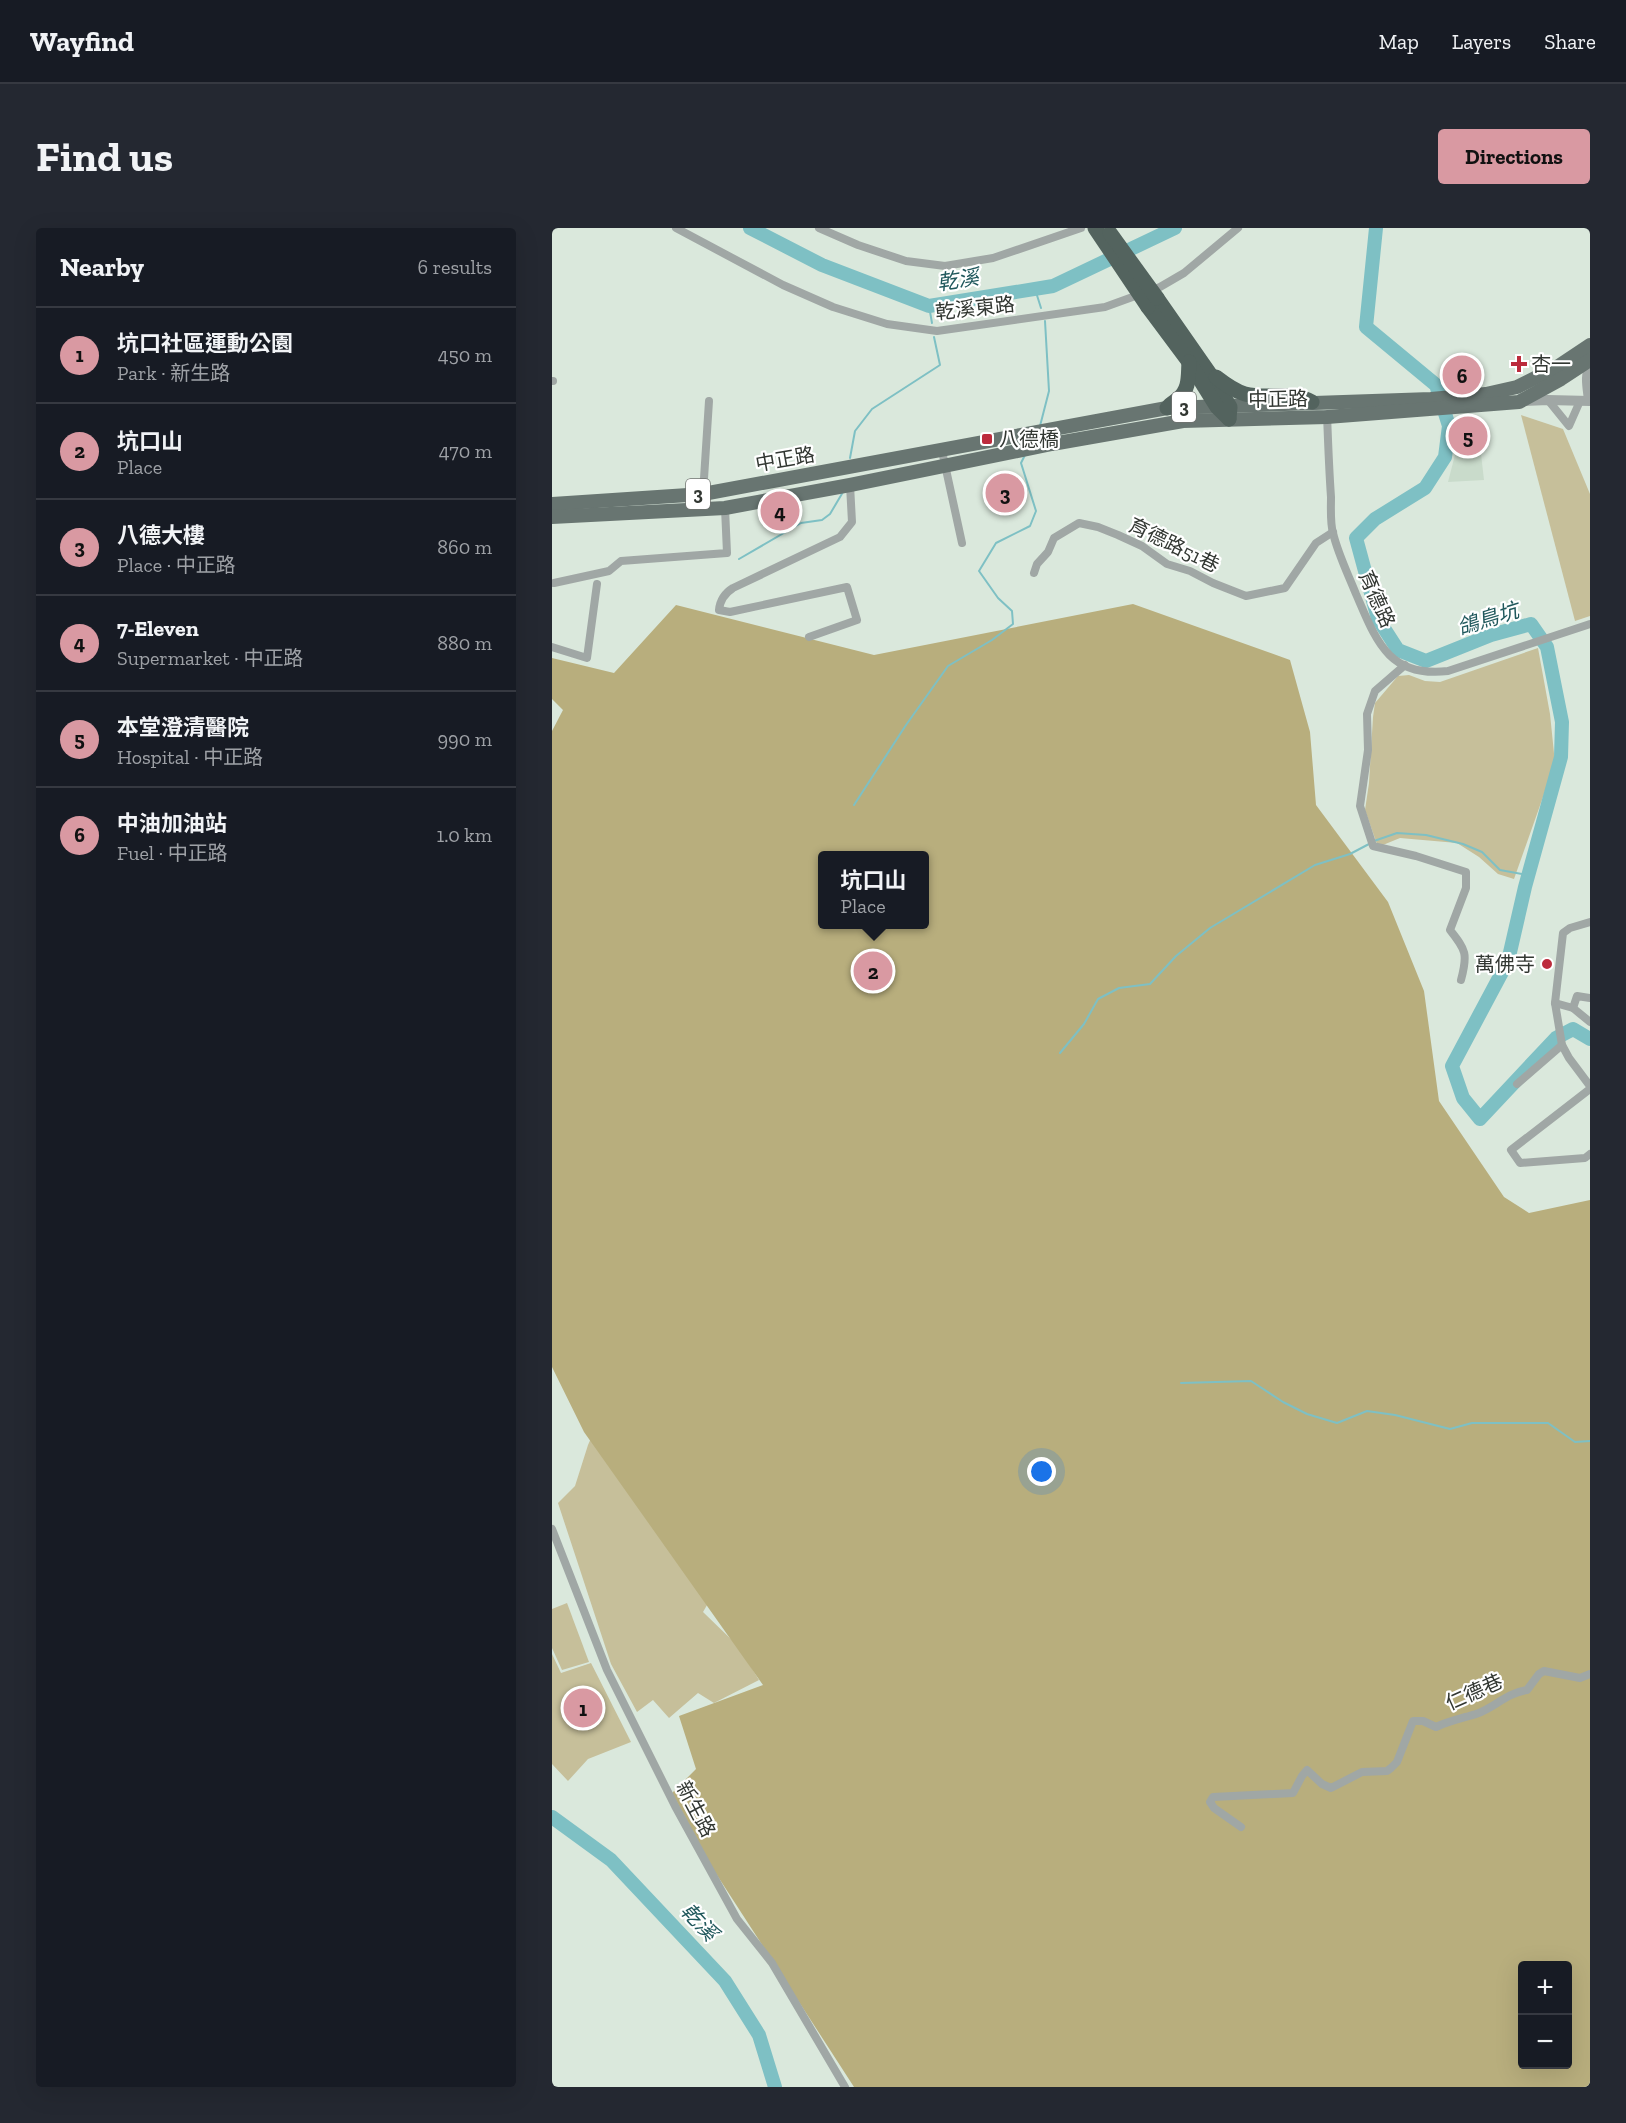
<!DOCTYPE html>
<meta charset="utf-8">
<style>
:root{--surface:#171b24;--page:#242831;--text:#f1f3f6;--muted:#9ea1a6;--line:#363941;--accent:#d999a2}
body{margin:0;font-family:"Zilla Slab","Noto Sans TC",serif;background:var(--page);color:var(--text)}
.controls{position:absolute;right:18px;bottom:18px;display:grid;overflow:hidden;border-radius:6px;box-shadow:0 6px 24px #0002}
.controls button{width:54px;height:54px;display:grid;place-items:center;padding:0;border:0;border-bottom:2px solid var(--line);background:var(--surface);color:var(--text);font:30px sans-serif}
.you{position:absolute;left:490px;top:1244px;width:21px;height:21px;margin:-15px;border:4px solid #fff;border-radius:50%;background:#1a73e8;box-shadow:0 0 0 9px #1a73e833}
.badge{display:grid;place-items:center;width:39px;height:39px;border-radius:50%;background:var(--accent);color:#111;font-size:20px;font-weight:700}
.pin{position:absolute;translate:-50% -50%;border:3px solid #fff;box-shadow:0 2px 6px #0006}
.popup{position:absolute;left:266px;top:623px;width:111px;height:78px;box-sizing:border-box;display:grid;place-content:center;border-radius:6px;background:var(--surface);filter:drop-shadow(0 2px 4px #0005);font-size:20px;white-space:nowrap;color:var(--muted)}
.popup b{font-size:22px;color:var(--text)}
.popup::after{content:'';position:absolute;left:50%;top:100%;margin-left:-12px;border:12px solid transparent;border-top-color:var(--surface)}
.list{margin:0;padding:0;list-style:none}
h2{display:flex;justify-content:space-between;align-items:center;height:78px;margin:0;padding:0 24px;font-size:26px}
h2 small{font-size:20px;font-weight:400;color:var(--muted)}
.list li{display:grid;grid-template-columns:39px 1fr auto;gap:18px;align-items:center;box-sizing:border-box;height:96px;padding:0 24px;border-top:2px solid var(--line)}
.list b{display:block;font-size:22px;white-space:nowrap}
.list p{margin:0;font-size:20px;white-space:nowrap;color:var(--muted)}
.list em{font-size:20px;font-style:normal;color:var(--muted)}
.map{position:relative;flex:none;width:1038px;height:1859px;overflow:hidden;border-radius:6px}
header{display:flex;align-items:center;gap:36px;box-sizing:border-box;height:84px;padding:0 30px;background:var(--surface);border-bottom:2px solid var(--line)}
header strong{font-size:28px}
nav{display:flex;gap:33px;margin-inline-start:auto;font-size:21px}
.intro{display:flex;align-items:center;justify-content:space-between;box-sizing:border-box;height:144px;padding:0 36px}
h1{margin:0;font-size:42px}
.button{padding:15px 27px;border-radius:6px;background:var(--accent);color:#111;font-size:21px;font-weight:700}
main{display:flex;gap:36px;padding:0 36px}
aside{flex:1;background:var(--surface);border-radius:6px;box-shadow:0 6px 24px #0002}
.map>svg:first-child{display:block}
.built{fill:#c9dbcb}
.green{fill:#c6bf9a}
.forest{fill:#b8ae7d;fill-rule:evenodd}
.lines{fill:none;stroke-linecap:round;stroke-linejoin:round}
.stream{stroke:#7ec0c4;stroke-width:2}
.river{stroke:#7ec0c4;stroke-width:14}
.minor{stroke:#a0a7a5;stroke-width:8}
.tertiary{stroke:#a0a7a5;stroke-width:10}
.primary{stroke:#687571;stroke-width:14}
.motorway{stroke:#53635e;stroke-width:15}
.motorway-bridge{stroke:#53635e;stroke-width:15}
.poi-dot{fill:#bc2b3c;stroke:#fff;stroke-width:2}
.labels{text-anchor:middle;stroke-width:4.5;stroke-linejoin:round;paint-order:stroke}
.shield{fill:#fff;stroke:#707370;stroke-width:1.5}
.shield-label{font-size:18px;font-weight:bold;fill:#323732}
.street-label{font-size:20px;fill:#323732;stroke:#fff}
.poi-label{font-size:20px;fill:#323732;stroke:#fff;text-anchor:start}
.water-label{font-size:21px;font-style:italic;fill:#20585c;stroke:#fff}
</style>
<header>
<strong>Wayfind</strong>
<nav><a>Map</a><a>Layers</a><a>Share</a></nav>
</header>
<div class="intro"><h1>Find us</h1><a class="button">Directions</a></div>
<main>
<aside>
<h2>Nearby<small>6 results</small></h2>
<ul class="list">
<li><span class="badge">1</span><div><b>坑口社區運動公園</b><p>Park · 新生路</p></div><em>450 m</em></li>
<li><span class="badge">2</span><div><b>坑口山</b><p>Place</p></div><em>470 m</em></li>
<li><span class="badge">3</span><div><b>八德大樓</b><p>Place · 中正路</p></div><em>860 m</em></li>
<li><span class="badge">4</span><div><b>7-Eleven</b><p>Supermarket · 中正路</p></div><em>880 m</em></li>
<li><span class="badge">5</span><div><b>本堂澄清醫院</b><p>Hospital · 中正路</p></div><em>990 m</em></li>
<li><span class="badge">6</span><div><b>中油加油站</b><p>Fuel · 中正路</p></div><em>1.0 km</em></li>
</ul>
</aside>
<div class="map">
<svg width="1038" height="1859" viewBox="0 0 1038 1859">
<rect width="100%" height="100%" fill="#dae8dc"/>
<polygon class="built" points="925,191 932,252 896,254 904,223 907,194"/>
<g class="green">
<polygon points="969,187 1011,201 1038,266 1038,388 1023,393"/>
<polygon points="986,420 998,486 1003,535 962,651 946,646 927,629 905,615 848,610 826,619 813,582 817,555 821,489 823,475 846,448 857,447 873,453 888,454"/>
<polygon points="57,1170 173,1346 151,1384 185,1417 207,1452 162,1475 146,1465 117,1490 101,1472 85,1484 59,1436 6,1275 23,1258 36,1217"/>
<polygon points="15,1375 37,1434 10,1442 0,1420 0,1381"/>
<polygon points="0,1426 9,1445 39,1435 79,1514 36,1531 16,1553 0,1536"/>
</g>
<path class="forest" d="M581 376 738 432 758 504 764 577 836 674 872 763 887 873 952 969 977 985 1038 972V1859H302L161 1641 120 1565 144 1541 127 1488 211 1457 32 1204 0 1139V503L11 482 0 471V430L62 445 124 377 322 427ZM270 628H372V696H270ZM970 1738H1016V1836H970Z"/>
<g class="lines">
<g class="stream">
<polyline points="483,61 489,80"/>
<polyline points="377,78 380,95"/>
<polyline points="488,198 497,163 493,93"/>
<polyline points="298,230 303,203 320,181 388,137 382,109"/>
<polyline points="187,331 249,295 270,292 278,286 291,264"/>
<polyline points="302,577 354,497 396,438 440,412 461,396 460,383 446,370 427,343 444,315 478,298 484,283 469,235 473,227"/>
<polyline points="822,613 845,605 874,607 911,616 930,624 948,642 976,647"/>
<polyline points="508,825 532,796 546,771 567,760 598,756 624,728 658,700 763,637 798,626 817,616"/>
<polyline points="629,1155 699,1153 731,1174 755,1186 785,1195 815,1183 843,1187 898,1201 920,1195 996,1195 1023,1214 1038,1213"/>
</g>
<g class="river">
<polyline points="198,0 270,37 377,78 501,58 623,0"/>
<polyline points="824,0 814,99 884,157 897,198 893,229 873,260 823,291 804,310 826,391 846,422 874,433 939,407 979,396 995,419 1010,494 1009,529 973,659 956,733 900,838 911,870 928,891 1004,810 1021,801 1038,811"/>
<polyline points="0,1589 59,1632 173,1753 207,1807 223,1859"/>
</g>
<g class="minor">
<polyline points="124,0 231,57 281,79 335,96 385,103 553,79 608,59 632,45 686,0"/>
<polyline points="267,0 306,17 354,33 393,38 441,30 529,0"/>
<polyline points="0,153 1,153"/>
<polyline points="996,172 1017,198 1028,173"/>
<path d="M1036 173C1035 160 1031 148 1038 136"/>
<path d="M775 186C776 213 777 241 779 269 779 280 778 294 781 305 786 326 796 346 804 366 824 412 836 450 896 443L1038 396"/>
<polyline points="390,223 410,315"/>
<polyline points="151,266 157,173"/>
<polyline points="482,345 485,336 496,324 502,310 527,295 546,299 566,307 590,318 615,336 638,343 661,355 694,368 733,360 764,315 781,304"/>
<polyline points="2,355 57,343 69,333 175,325 173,280"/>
<path d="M257 409 305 392 295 359 178 384 167 382C168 372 173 365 181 360L288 309 300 294 298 257"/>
<polyline points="0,419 35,430 45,356"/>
<path d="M853 437 823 463 815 486 816 522 808 578 821 618 864 628 914 644V660L898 702C914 722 916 726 909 752"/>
<polyline points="1038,694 1018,700 1011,705 1003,775 1010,817 1017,830 1038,858"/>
<polyline points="1003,775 1021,780 1025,768 1038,770"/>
<polyline points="1021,780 1038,794"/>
<polyline points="965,856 1010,817"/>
<polyline points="1038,861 959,922 968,935 1033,930 1038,926"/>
<polyline points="0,1301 55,1442 123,1578 185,1691 220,1735 293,1859"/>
<path d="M689 1599 662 1580 658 1574 661 1569 741 1565 750 1548 755 1542 770 1556 779 1560 810 1544 835 1543 839 1540 845 1534 861 1493H871L884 1499C897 1493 911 1490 924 1486 944 1479 952 1466 975 1462L987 1446 992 1443 1028 1450 1038 1446"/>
</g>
<polyline class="tertiary" points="970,173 996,172 1038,173"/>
<g class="primary">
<polyline points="0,276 151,266 615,180 879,171 934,166 965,159 1005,139 1038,117"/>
<polyline points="0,289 173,280 298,257 500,216 631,193 775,189 967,174 1009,151 1038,132"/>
</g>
<g class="motorway">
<polyline points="605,70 658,146 678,179 677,191"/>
<polyline points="596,79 637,134 665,179 677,191"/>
<path d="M664 149C673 156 682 163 693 166 715 172 739 162 760 174"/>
<path d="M615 180C619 175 622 174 626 171 638 161 636 148 637 134"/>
</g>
<g class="motorway-bridge">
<polyline points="543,0 596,79"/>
<polyline points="558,5 605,70"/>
</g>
</g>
<g class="poi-dot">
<path d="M964 127h6v6h6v6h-6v6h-6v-6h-6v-6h6z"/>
<rect x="429" y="205" width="12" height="12" rx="3"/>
<circle cx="995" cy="736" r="6"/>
</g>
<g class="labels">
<g class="shield">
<rect x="620" y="164" width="24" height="30" rx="4.5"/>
<rect x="134" y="251" width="24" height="30" rx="4.5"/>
</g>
<g class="shield-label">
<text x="632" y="185">3</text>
<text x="146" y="272">3</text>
</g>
<g class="street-label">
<text transform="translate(423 80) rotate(-6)" y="7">乾溪東路</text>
<text transform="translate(726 171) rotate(-1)" y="7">中正路</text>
<text transform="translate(233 231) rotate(-10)" y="7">中正路</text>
<text transform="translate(622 317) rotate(26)" y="7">育德路51巷</text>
<text transform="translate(825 371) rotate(66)" y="7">育德路</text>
<text transform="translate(922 1464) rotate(-24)" y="7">仁德巷</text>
<text transform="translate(144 1581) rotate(62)" y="7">新生路</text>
</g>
<g class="poi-label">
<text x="979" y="143">杏一</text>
<text x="447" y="218">八德橋</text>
<text x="983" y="743" text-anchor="end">萬佛寺</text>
</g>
<g class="water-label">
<text transform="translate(406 52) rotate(-9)" y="7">乾溪</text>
<text transform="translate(936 391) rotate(-17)" y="7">鴿鳥坑</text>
<text transform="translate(147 1694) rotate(47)" y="7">乾溪</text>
</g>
</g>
</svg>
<div class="controls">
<button>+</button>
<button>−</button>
</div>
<div class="you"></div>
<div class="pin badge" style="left:31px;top:1480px">1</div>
<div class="pin badge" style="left:321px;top:743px">2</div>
<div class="popup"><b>坑口山</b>Place</div>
<div class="pin badge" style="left:453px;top:265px">3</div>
<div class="pin badge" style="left:228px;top:283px">4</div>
<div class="pin badge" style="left:916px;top:208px">5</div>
<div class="pin badge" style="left:910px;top:147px">6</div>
</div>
</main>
